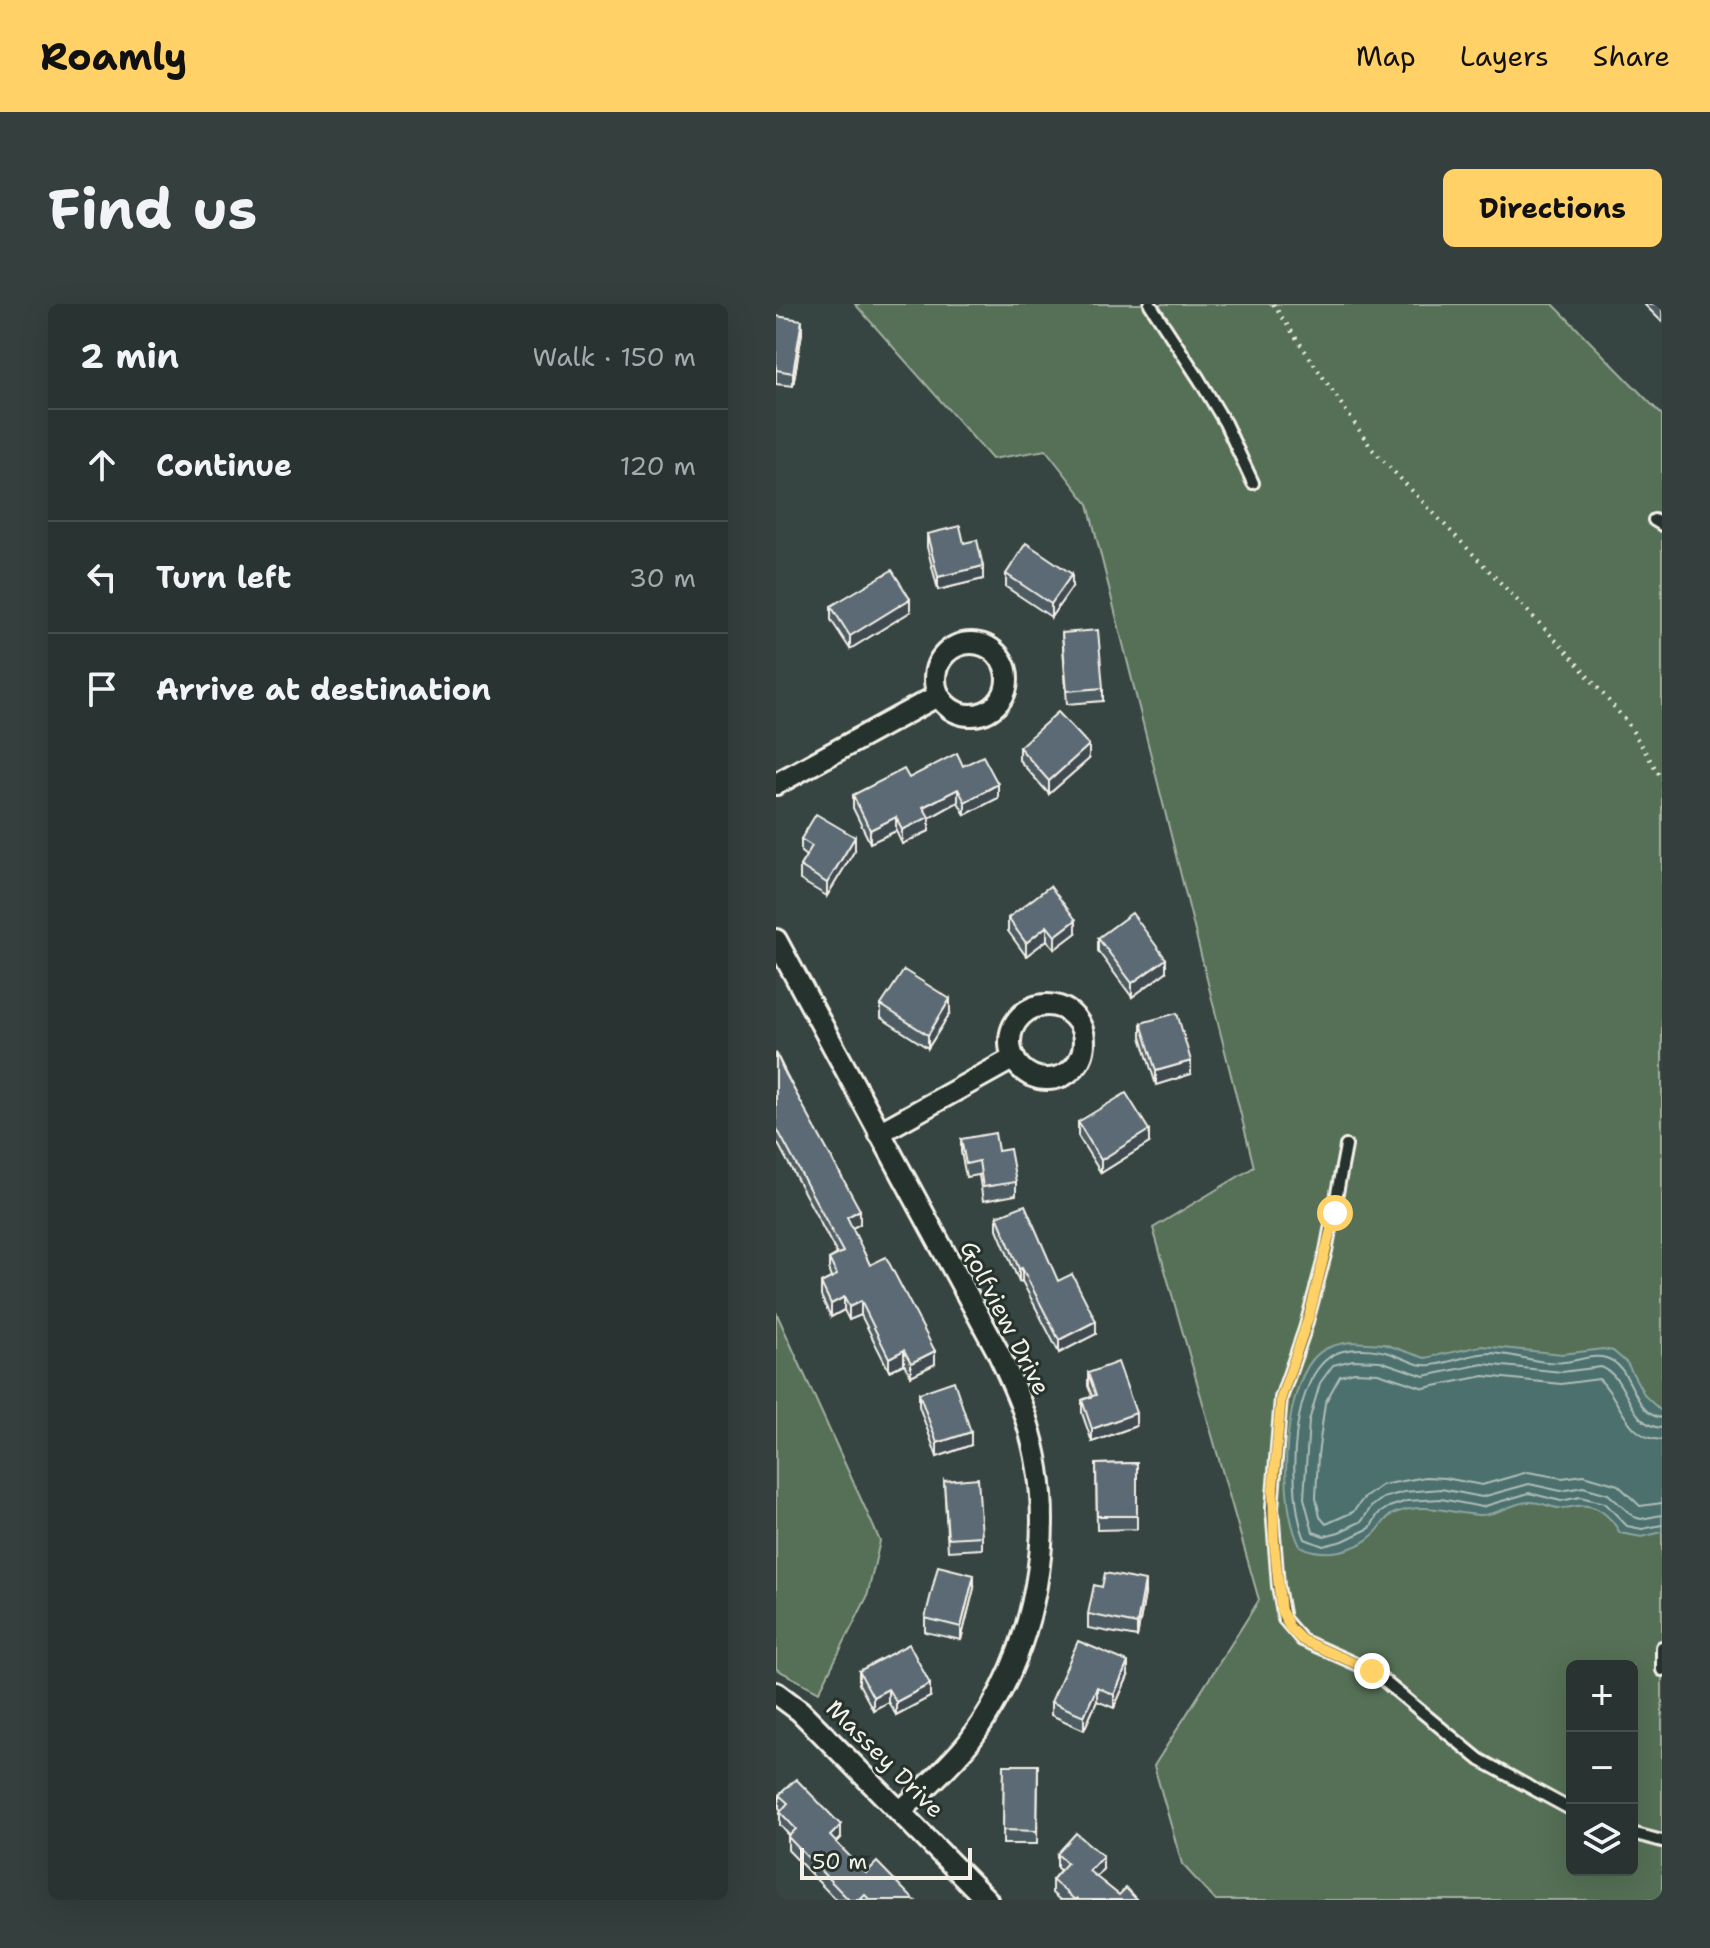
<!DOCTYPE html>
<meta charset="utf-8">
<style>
:root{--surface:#283332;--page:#343f3e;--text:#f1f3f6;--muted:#a5aaac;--line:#444e4d;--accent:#ffd166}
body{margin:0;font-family:"Shantell Sans",sans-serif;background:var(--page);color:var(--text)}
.controls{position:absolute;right:24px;bottom:24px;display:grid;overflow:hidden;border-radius:12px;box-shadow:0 8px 32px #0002}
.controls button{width:72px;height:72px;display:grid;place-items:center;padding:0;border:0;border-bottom:2px solid var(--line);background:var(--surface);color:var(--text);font:40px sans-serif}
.scale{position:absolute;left:24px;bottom:20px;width:172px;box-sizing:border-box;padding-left:8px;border:4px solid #f4f1e8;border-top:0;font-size:22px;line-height:28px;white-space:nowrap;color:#f4f1e8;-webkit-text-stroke:6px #26332d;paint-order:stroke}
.stop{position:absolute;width:24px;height:24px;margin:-18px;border:6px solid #ffd166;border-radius:50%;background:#fff}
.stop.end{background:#ffd166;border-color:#fff;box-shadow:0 2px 8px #0008}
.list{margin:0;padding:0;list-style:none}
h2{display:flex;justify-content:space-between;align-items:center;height:104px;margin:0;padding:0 32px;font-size:34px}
h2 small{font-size:26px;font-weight:400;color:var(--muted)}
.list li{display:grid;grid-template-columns:52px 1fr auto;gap:24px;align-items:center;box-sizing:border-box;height:112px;padding:0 32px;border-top:2px solid var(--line)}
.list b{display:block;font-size:30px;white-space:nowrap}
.list em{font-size:26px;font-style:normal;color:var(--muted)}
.icon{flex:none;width:44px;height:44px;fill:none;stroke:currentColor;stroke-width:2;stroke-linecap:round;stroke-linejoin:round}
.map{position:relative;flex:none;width:886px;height:1596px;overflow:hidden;border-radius:12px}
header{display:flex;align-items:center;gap:48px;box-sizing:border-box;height:112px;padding:0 40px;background:var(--accent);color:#111}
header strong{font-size:38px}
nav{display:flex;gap:44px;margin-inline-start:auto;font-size:28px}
.intro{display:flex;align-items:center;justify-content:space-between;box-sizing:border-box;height:192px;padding:0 48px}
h1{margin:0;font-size:56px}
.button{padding:20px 36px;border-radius:12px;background:var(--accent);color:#111;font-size:28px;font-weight:700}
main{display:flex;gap:48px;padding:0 48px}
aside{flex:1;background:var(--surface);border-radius:12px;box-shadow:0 8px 32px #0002}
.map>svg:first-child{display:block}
.green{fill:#547057;stroke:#a4b0a0;stroke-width:2;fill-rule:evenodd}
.water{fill:#4b706e;stroke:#8fa49f;stroke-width:2}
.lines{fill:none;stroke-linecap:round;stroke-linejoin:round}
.shore{stroke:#b0bdb7;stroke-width:2}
.lane-casing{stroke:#f4f1e8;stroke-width:16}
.street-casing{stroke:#f4f1e8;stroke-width:26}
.path{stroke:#f4f1e8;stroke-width:4;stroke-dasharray:2 6;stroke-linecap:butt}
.lane{stroke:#26332d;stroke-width:10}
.street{stroke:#26332d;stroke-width:20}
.wall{fill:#4e5c64;stroke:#f4f1e8;stroke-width:2}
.shaded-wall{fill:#404b51;stroke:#f4f1e8;stroke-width:2}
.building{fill:#5b6b74;stroke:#f4f1e8;stroke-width:2}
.route{stroke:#ffd166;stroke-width:10}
.labels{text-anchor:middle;stroke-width:6;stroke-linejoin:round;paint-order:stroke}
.street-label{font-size:24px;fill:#f4f1e8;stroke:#26332d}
</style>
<header>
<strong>Roamly</strong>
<nav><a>Map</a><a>Layers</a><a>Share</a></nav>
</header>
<div class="intro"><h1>Find us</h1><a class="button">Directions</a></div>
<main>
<aside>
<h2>2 min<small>Walk · 150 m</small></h2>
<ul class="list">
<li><svg class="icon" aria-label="ahead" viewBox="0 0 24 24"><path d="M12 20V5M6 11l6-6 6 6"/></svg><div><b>Continue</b></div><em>120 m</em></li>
<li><svg class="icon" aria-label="left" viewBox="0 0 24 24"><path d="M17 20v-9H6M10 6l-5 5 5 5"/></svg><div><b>Turn left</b></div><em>30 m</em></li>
<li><svg class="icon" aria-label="arrive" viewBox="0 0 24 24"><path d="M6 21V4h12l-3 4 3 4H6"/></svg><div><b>Arrive at destination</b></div></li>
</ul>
</aside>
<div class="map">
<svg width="886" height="1596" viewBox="0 0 886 1596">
<rect width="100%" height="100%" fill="#364442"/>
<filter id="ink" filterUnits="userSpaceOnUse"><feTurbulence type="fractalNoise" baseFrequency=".0125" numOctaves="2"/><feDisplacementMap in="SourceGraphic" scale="16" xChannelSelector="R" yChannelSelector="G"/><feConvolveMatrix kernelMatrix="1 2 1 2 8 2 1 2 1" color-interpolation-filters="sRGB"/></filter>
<g filter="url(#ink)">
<g class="green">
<path d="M79 0H777L886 111V1596H439L406 1560 378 1462 483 1296 377 924 478 863 312 200 270 146 216 155ZM796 1362H856V1566H796Z"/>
<polygon points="0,1008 104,1237 91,1293 43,1388 0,1365"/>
</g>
<path class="water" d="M575 1038 608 1040 649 1054 705 1042 787 1050 827 1045 837 1047 851 1059 869 1092 886 1108V1228L866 1233 844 1229C835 1213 822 1199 801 1202 795 1203 789 1205 782 1204 772 1203 763 1197 752 1198 736 1199 722 1211 705 1211 675 1210 650 1197 619 1209 608 1213 606 1223 598 1230 579 1248 547 1254 524 1242 502 1200 506 1093 537 1055 547 1043 561 1040 575 1038Z"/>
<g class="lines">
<g class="shore">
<path d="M886 1114C856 1111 858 1062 830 1054 816 1050 802 1057 788 1058 764 1061 740 1050 715 1049 694 1049 676 1059 656 1061 642 1063 633 1056 621 1052 605 1045 584 1043 567 1047 511 1060 511 1194 529 1235L547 1242 567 1237 594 1224 602 1210 613 1203 631 1197 665 1195 706 1203 753 1189 785 1197 804 1193 829 1199 851 1222 866 1225 886 1221"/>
<path d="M886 1124C851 1122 853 1073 825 1063L786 1068 707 1060 648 1072 604 1057 577 1056 557 1061 544 1079 533 1117 528 1194 537 1228 548 1232 563 1228 586 1217 595 1203 607 1194 628 1188 665 1185 706 1193 753 1180 785 1187 807 1183 832 1190 858 1213 865 1215 886 1211"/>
<path d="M886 1136C849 1135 845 1095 823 1075L785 1080 708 1072 648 1084 602 1069 578 1068 564 1072 549 1099 542 1151 540 1194 544 1213 550 1220 577 1208 587 1195 606 1181 649 1173 669 1174 706 1181 752 1168 786 1174 808 1171 842 1181 864 1202 886 1199"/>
</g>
<defs>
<g id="lane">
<polyline points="374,0 423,75 449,119 477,179"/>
<polyline points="878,216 886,221"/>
<polyline points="570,842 550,947 529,1025 505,1094 496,1204 502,1282 508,1315 526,1336 596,1367 704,1456 796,1506"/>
<polyline points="886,1343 886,1366"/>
<polyline points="856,1529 886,1537"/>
</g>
<g id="street">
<circle cx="195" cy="375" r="36"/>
<polyline points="0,480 163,391"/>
<path d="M0 636 222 1048C232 1070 243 1092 250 1115 285 1222 260 1348 193 1438 173 1463 148 1485 125 1507"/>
<circle cx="271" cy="738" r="37"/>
<polyline points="103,829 238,754"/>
<polyline points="0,1389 24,1407 211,1596"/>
</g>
</defs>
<use href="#lane" class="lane-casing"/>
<use href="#street" class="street-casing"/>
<polyline class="path" points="497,0 596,145 791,348 851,418 886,475"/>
<use href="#lane" class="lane"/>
<use href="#street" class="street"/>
</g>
<g class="wall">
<polygon points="869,0 886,0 886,18 869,1"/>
<polygon points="0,12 26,29 17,82 0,80"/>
<polygon points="151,230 188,239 207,275 162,286 151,243"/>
<polygon points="230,270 296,283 275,313 230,283"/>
<polygon points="55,302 134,308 74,345 55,316"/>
<polygon points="286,329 327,384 327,397 291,400"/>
<polygon points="243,443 313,455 273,490 243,456"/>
<polygon points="187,462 222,494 189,511 182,498 153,514 153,527 126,540 120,527 94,539 77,504 77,491 133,474"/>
<polygon points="25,535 79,546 51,592 24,576 24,562 30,552 25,548"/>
<polygon points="232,614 300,629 279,645 271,636 250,652 232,627"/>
<polygon points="322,634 390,668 356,693 322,647"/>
<polygon points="105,701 174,709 152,744 105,714"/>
<polygon points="365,719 415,770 380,781 365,733"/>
<polygon points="0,749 84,920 76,924 94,961 159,1060 135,1072 128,1060 113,1067 85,1011 73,1016 68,1006 55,1013 45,992 45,979 55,974 53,968 53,955 61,950 0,836"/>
<polygon points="302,818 373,839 325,869 302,832"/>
<polygon points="185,835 222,847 240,878 240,891 207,897 203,871 190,873 185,848"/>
<polygon points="221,912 282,977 320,1030 283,1049 246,977 243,978 221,925"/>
<polygon points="312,1069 360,1122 316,1138 306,1109 306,1096 316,1092 312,1082"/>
<polygon points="143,1089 195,1141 161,1153 143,1102"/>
<polygon points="361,1159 361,1225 321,1226 320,1160"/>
<polygon points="168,1177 206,1232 206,1245 172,1247"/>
<polygon points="198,1284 185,1336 149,1328 149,1314"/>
<polygon points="369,1290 361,1333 312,1324 312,1310"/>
<polygon points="83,1367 154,1393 120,1411 112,1398 97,1406 83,1380"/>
<polygon points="352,1372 338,1404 321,1397 308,1426 275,1411 275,1398"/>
<polygon points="228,1461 262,1461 261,1540 227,1540"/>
<polygon points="3,1491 65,1534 60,1539 90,1569 138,1596 60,1596 12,1546 12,1533 13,1531 4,1521 4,1508 5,1506 3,1504"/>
<polygon points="281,1550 327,1565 320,1573 343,1591 361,1596 284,1596 276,1589 276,1576 284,1566 281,1564"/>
</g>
<g class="shaded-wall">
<polygon points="26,16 26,29 17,82 17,69"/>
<polygon points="207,262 207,275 162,286 162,273"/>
<polygon points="296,270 296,283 275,313 275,300"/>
<polygon points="134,295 134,308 74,345 74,332"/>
<polygon points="313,441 313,455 273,490 273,477"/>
<polygon points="222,480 222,494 189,511 189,498"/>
<polygon points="182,485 182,498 153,514 153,527 126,540 126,526 147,503"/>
<polygon points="120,513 120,527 94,539 94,526"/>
<polygon points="79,533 79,546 51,592 51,579"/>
<polygon points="300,616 300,629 279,645 279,632"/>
<polygon points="271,622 271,636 250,652 250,639"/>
<polygon points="390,655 390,668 356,693 356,679"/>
<polygon points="174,695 174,709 152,744 152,731"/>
<polygon points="415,757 415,770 380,781 380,767"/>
<polygon points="373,826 373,839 325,869 325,856"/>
<polygon points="84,906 84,920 71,927 71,913"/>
<polygon points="246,964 246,977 243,978 243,965"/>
<polygon points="68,993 68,1006 55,1013 55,1000"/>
<polygon points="85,997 85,1011 73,1016 73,1003"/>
<polygon points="320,1017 320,1030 283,1049 283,1036"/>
<polygon points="128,1046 128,1060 113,1067 113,1054"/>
<polygon points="159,1047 159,1060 135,1072 135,1059"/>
<polygon points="360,1109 360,1122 316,1138 316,1125"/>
<polygon points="195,1128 195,1141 161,1153 161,1139"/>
<polygon points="198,1271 198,1284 185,1336 185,1323"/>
<polygon points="369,1277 369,1290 361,1333 361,1320"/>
<polygon points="352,1358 352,1372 338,1404 338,1391"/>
<polygon points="154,1380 154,1393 120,1411 120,1398"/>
<polygon points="321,1383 321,1397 308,1426 308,1412"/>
<polygon points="112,1385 112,1398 97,1406 97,1393"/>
<polygon points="65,1521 65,1534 54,1545 54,1532"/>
<polygon points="327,1552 327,1565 313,1581 313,1567"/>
</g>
<g class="building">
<polygon points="0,12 26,16 17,69 0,66"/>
<polygon points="184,222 188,239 201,236 207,262 162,273 151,230"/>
<polygon points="250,239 296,270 275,300 230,270"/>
<polygon points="116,266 134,295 74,332 55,302"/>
<polygon points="322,326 327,384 291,387 286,329"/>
<polygon points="282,408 313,441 273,477 243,443"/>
<polygon points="181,449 187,462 207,452 222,480 189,498 182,485 147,503 153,513 126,526 120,513 94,526 77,491 128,465 133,474"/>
<polygon points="40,510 79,533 51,579 24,562 36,542 25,535"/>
<polygon points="274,582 300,616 279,632 271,622 250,639 232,614"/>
<polygon points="356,609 390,655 356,679 322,634"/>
<polygon points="128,666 174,695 152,731 105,701"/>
<polygon points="401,709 415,757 380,767 365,719"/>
<polygon points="0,749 8,767 84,906 71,913 94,961 110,953 159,1047 135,1059 128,1046 113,1054 85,997 73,1003 68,993 55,1000 45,979 61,971 53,955 67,948 0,823"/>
<polygon points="350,789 373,826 325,856 302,818"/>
<polygon points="219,829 222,847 234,845 240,878 207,883 203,857 190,860 185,835"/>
<polygon points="249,901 282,977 296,970 320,1017 283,1036 246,964 243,965 221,912"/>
<polygon points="342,1058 360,1109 316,1125 306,1096 320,1091 312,1069"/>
<polygon points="178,1077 195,1128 161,1139 143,1089"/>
<polygon points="361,1159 361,1212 321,1212 320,1160"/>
<polygon points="202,1174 206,1232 172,1234 168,1177"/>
<polygon points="162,1262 198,1271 185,1323 149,1314"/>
<polygon points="329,1269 369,1277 361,1320 312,1310 318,1281 326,1283"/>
<polygon points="302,1337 352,1358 338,1391 321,1383 308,1412 275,1398"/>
<polygon points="133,1340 154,1380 120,1398 112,1385 97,1393 83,1367"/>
<polygon points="228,1461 262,1461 261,1527 227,1526"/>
<polygon points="20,1475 65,1521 54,1532 90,1569 101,1558 138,1596 94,1596 89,1591 84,1596 73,1596 12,1533 20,1525 4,1508 12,1499 3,1491"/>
<polygon points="300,1529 327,1552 313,1567 343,1591 350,1584 361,1596 303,1596 301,1594 299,1596 276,1576 291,1559 281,1550"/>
</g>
</g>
<g class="lines" filter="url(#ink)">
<polyline class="route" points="559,909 533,1012 505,1094 497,1186 498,1237 505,1306 514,1324 526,1336 596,1367"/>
</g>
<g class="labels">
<g class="street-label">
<text transform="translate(229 1014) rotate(63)" y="8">Golfview Drive</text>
<text transform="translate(109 1455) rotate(45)" y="8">Massey Drive</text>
</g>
</g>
</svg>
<div class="controls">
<button>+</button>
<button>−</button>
<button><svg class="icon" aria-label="layers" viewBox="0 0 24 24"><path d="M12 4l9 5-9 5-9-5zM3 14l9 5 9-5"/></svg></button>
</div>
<div class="scale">50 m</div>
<div class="stop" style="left:559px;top:909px"></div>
<div class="stop end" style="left:596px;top:1367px"></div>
</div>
</main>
